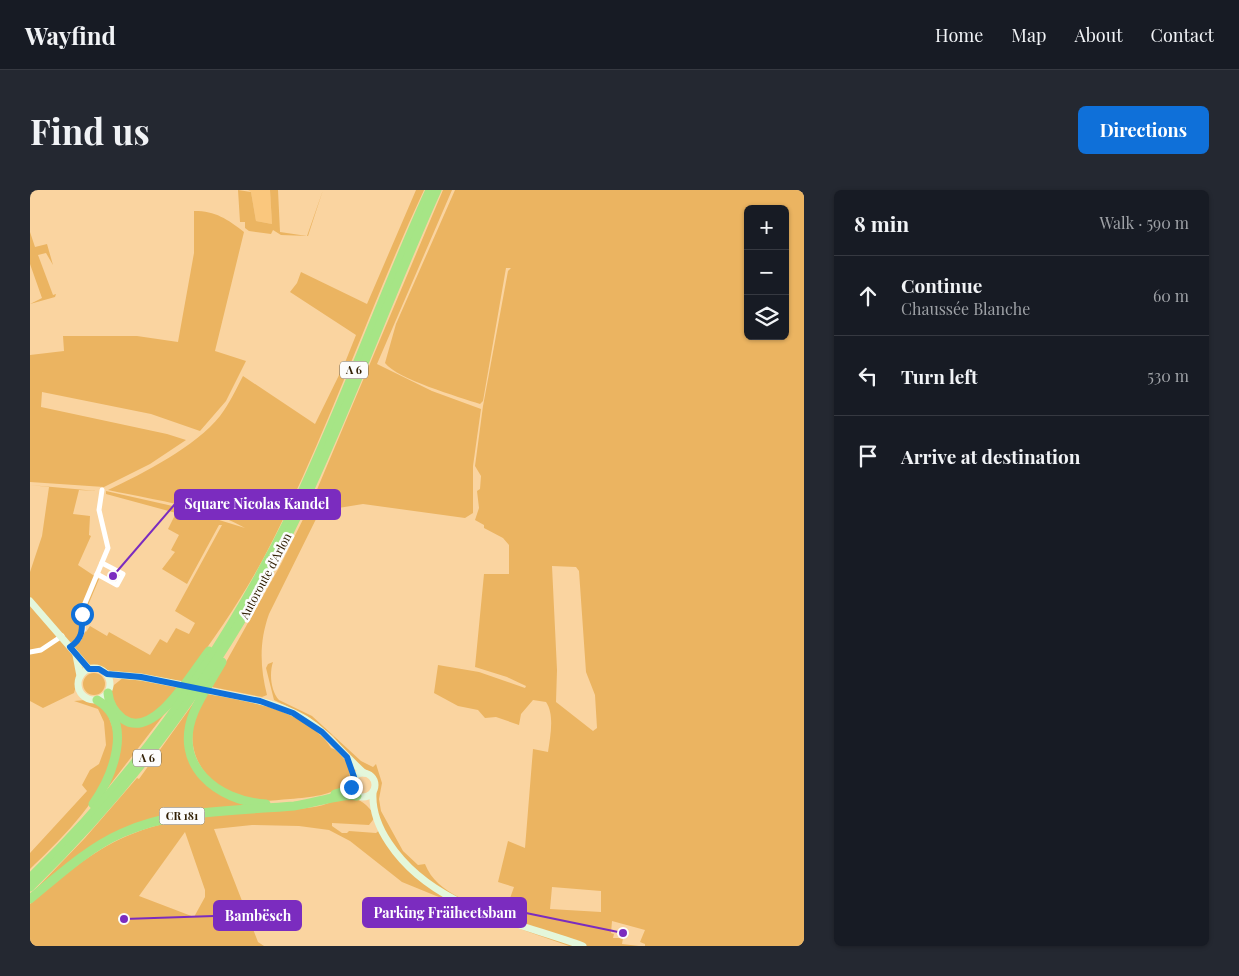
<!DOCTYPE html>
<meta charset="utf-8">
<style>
:root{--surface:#171b24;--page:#242831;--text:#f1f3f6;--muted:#9ea1a6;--line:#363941;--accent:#0f70d9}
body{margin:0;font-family:"Playfair Display",serif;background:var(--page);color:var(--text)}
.controls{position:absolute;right:15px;top:15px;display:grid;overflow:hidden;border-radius:8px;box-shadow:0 1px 4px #0004}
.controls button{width:45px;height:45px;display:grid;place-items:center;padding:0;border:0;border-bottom:1px solid var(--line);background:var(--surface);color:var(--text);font:25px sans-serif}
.stop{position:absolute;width:15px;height:15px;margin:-11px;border:4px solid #0f70d9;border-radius:50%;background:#fff}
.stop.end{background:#0f70d9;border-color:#fff;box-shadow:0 1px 5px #0008}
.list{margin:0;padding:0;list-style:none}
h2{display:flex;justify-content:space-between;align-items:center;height:65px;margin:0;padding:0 20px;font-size:21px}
h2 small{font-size:16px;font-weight:400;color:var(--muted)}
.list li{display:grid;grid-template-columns:32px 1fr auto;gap:15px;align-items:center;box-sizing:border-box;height:80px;padding:0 20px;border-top:1px solid var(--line)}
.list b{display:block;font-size:19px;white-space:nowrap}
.list p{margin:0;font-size:16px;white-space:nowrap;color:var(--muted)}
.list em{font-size:16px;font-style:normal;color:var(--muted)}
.icon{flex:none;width:28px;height:28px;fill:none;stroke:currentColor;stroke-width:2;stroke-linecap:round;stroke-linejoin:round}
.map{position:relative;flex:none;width:774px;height:756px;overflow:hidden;border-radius:8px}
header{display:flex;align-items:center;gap:30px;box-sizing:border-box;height:70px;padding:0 25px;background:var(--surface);border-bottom:1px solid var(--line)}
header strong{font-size:24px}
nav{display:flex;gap:28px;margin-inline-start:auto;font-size:18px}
.intro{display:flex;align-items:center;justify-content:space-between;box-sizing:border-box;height:120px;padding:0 30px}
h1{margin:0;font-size:35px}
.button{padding:12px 22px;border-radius:8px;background:var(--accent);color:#fff;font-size:18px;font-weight:700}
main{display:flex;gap:30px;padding:0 30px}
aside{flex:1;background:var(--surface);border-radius:8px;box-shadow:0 1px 4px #0004}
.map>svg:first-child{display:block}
.built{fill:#fac77d}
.green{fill:#ebb461;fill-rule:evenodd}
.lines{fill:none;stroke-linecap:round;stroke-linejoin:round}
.street{stroke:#fff;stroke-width:5}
.secondary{stroke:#e4f7db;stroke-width:7}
.highway{stroke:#a6e586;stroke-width:9}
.route{stroke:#0f70d9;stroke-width:6}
.labels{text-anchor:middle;stroke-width:5;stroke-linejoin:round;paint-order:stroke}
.shield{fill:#fcfcfc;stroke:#6f634f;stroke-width:1}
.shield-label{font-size:11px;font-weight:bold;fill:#332105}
.street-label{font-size:12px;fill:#332105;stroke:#fcfcfc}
.leader{fill:none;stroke:#7b2cbf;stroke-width:2}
.callout-dot{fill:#7b2cbf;stroke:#fcfcfc;stroke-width:2}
.callout{fill:#7b2cbf;stroke:#7b2cbf;stroke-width:2}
.callout-label{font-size:14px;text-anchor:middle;font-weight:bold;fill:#fff}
</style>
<header>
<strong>Wayfind</strong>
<nav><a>Home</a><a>Map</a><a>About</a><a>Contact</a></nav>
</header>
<div class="intro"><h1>Find us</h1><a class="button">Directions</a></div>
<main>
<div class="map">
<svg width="774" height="756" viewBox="0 0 774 756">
<rect width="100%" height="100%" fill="#fad4a0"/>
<polygon class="built" points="218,0 240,0 242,34 226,31 221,2"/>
<g class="green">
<polygon points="208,0 221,2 226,31 242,34 240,0 248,0 250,42 277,46 293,0 278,46 251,45 243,40 241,44 219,41 215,38 215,32 210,32"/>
<path d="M386 0H394C337 122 295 252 232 371 210 411 184 449 157 485 146 500 127 534 105 530 91 528 86 515 80 504L84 495 94 487 72 478 55 474 46 464 49 485 44 503 13 518 0 511V382L12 346 19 297 0 295 67 301 49 300 43 324 60 326 59 345 61 346 48 375 69 389 54 425 53 440 56 442 60 436 77 446 79 442 120 465 130 449 137 453 146 438 159 444 165 433 145 421 192 335H189L157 394 132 379 145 362 141 360 149 345 138 339 146 323 76 304V301L147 317 215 338C179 317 119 309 78 300 114 283 165 257 190 226 200 213 206 199 213 186L285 234 314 175 326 145 260 102 267 93 271 82 337 114Z"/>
<path d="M413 0H422L347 174 402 201 451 219 443 276V323L435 328 333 314 290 321 239 424C229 452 230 477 237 505L232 507 182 497 251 374 283 309Z"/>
<path d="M425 0H774V756H615V754L610 752 615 740 582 731 581 743 584 744 583 748H593L592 754 609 756H539L470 732 372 692 320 651 299 640 269 636 222 635 184 639 228 752 234 756H0V714C30 689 61 661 97 646 156 620 222 626 284 617 295 616 307 608 317 608 331 608 337 615 345 625V605L348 594 342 583 327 575 303 546 280 528 244 510 236 478 238 474 243 472C239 484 241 501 249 510L282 526 331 571 343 577 346 574 352 593 349 609 351 621 373 661 388 675 395 674C407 705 446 714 474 725L484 697 468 692 478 651 495 658 503 559 518 562C520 547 525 525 516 512L503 510 491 524 489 535 466 527 455 528 448 520 428 516 404 503 408 475 449 482 495 498 496 496 477 487 445 477 454 384H479V355L473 348 454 338V335L445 330 449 318 447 301 450 299 451 286 445 276 453 216 478 81 481 78H476L453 211 450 214C429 207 367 189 355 173L366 134ZM718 19H755V146H718ZM522 376 546 377 549 381 556 482 565 505 567 538 563 541 526 512 527 480ZM346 626 351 639 346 643 319 641 317 643H312L302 636V633L339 635ZM155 642 175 700V707L164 727 109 706ZM522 697 571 701V722L520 719Z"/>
<path d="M164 21C186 21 197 29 214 42L185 161 216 171 196 211 170 241 121 224 12 202 11 217 137 244 156 250 120 274 74 297 0 292V165L34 161 33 146H107L148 152 164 63Z"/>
<polygon points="0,42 5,57 17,54 23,75 16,63 8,65 23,105 26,104 25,107 0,114 12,108 0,74"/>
<circle cx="64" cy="494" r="11"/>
<polygon points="159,492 76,600 87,571 81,519 109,536"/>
<path d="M175 497 158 557C179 593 181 610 227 616L113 631 2 703 55 648 107 588 109 589Z"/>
<path d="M177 503C219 512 278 518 301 558 315 562 323 580 318 593 300 606 282 607 260 609 246 610 229 613 215 609 178 597 154 567 165 527 168 519 173 511 177 503Z"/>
<path d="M55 510C61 512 67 512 72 516 77 520 79 527 81 533 101 584 33 647 0 679V663L57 601 52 595 60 580 69 574 76 555 74 532 68 519 44 511Z"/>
</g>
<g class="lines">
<g class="street">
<polyline points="67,384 87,395 93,384 72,373"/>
<polyline points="40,457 49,449 53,440 52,424 55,413 78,358 69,320 72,300"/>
<polyline points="0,462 11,460 32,446"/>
</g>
<g class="secondary">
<polyline points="0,411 59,479"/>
<polyline points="46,465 50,486"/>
<circle cx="64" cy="494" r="16"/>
<polyline points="77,484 111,487 158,496"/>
<path d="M171 499C210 507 251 511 284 535 302 549 317 568 334 583"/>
<circle cx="333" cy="595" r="12"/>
<path d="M343 603C342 621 349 638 359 653 402 718 484 731 553 756"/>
</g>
<g class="highway">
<path d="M192 472C183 488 171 505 164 522 142 575 187 611 236 614"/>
<path d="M78 503C79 513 84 522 93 529 124 551 162 482 179 461"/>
<polyline points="305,604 312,602 321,593"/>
<path d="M63 614C82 587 105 532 67 510"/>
<path d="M0 688C110 582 197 456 264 319 314 215 352 105 400 0"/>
<path d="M0 697C112 588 203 461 270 320 320 215 359 106 407 0"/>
<path d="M0 709C29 685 58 658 92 643 146 619 207 621 264 616 281 614 313 603 327 606"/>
</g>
</g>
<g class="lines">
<path class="route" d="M52 424C52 438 54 448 40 457L59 479H69L77 484 111 487 230 511 263 523 292 542 317 567 324 587 321 597"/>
</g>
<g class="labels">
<g class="shield">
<rect x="310" y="171.5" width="28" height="17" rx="4"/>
<rect x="103" y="559.5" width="28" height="17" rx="4"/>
<rect x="129.5" y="617.5" width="45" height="17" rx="4"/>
</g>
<g class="shield-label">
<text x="324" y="184">A 6</text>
<text x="117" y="572">A 6</text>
<text x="152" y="630">CR 181</text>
</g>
<g class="street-label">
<text transform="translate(236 386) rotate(-62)" y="4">Autoroute d'Arlon</text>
</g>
</g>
<path class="leader" d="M83 386L145 314M593 743L496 723M94 729L184 726"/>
<g class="callout-dot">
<circle cx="83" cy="386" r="5"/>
<circle cx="593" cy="743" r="5"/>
<circle cx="94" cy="729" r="5"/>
</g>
<g class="callout">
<rect x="145" y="300" width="165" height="29" rx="5"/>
<rect x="333" y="708" width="163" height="29" rx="5"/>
<rect x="184" y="711" width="87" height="29" rx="5"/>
</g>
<g class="callout-label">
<text x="227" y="319">Square Nicolas Kandel</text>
<text x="415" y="728">Parking Fräiheetsbam</text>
<text x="228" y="731">Bambësch</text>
</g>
</svg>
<div class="controls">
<button>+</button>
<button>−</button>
<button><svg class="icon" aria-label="layers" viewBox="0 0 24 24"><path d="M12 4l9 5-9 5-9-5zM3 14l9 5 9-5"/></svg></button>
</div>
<div class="stop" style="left:52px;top:424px"></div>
<div class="stop end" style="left:321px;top:597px"></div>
</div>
<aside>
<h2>8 min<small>Walk · 590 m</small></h2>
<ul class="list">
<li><svg class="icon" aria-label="ahead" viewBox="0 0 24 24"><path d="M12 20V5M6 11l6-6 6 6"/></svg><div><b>Continue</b><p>Chaussée Blanche</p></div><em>60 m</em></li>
<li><svg class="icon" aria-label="left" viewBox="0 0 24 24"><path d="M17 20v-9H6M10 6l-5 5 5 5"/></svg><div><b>Turn left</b></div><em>530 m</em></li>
<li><svg class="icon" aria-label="arrive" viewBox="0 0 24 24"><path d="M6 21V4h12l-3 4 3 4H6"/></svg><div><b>Arrive at destination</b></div></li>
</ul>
</aside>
</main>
